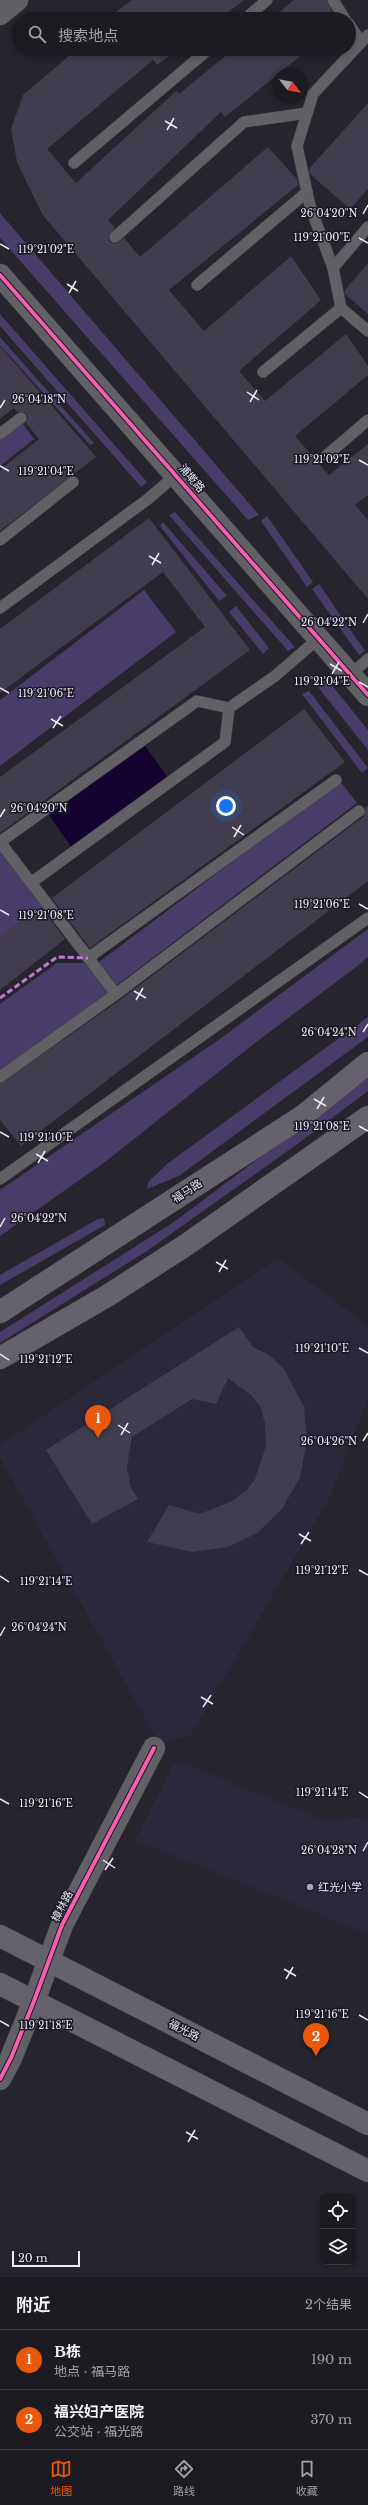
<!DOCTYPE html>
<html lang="zh">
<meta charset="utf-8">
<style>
:root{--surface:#1c1b21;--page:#29282e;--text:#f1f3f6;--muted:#a0a1a5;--line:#3a393f;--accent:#ea580c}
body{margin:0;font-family:"Libre Baskerville","Noto Sans SC",serif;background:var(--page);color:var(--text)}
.controls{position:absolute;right:12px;bottom:12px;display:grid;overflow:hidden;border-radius:8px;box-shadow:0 2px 6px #0003}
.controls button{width:36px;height:36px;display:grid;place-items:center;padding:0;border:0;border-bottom:1px solid var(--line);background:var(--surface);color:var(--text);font:20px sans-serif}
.compass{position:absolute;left:272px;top:68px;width:36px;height:36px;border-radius:50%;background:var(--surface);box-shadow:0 2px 6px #0003;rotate:121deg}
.scale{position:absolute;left:12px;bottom:10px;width:68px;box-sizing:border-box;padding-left:4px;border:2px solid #eceaf4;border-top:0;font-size:11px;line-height:14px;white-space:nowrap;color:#eceaf4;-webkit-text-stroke:3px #1a1725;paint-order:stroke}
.you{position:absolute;left:226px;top:806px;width:14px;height:14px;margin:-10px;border:3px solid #fff;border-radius:50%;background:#1a73e8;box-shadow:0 0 0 6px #1a73e833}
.badge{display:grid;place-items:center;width:26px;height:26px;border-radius:50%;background:var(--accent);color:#fff;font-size:13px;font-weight:700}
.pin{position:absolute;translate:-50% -33px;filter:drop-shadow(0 1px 2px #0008)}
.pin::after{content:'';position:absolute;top:21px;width:14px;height:12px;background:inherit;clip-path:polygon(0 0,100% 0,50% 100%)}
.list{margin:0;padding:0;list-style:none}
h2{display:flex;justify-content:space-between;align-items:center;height:52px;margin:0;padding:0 16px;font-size:17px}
h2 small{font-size:13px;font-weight:400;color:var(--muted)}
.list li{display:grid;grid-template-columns:26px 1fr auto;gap:12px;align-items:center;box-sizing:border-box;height:60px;padding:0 16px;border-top:1px solid var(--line)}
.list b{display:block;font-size:15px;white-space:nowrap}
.list p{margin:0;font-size:13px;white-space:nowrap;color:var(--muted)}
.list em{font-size:13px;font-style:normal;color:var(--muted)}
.icon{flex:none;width:22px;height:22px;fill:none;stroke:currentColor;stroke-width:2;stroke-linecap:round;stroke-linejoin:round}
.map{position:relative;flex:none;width:368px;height:2277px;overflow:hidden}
.search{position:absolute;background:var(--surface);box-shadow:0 2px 6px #0003;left:12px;right:12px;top:12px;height:44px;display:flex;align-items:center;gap:10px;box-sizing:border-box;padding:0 14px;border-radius:22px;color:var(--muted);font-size:15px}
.sheet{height:172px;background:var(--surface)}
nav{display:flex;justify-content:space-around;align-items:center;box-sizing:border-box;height:56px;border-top:1px solid var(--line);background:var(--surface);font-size:11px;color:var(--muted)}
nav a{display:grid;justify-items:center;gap:2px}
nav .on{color:var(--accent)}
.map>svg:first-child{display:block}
.built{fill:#2c283b}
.green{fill:#483d68}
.water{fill:#13032e}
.building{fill:#423d4e}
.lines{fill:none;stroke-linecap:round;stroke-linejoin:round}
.lane-casing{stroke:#434249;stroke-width:12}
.secondary-casing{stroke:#434249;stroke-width:23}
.primary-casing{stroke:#434249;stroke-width:23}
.lane{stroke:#616065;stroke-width:11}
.secondary{stroke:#616065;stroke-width:22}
.primary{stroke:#65626d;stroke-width:22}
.quiet{stroke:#bd7bd9;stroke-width:3;stroke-dasharray:6 3;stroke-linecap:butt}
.cycleway-casing{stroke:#1a1725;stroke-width:6}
.cycleway{stroke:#f560ab;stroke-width:4}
.ticks{fill:none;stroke:#eceaf4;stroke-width:1.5}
.poi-dot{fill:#a7a5ae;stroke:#1a1725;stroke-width:1.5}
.labels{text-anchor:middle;stroke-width:3;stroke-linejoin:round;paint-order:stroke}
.street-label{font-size:11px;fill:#eceaf4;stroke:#1a1725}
.poi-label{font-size:11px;fill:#eceaf4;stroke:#1a1725;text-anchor:start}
.ticks-label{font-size:10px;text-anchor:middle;fill:#eceaf4;stroke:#1a1725;stroke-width:3;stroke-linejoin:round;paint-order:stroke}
</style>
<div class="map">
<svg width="368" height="2277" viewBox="0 0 368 2277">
<rect width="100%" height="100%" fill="#26242c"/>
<g class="built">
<polygon points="278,1258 368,1326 368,1399 330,1497 191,1735 159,1743 0,1458 0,1445"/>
<polygon points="175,1762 188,1765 325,1821 359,1818 368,1821 368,1934 135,1840"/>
</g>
<g class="green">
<polygon points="0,213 259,515 248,520 0,238"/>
<polygon points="0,314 147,482 141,487 0,326"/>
<polygon points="0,337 94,443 90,445 0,345"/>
<polygon points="21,421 34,439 0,466 0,438"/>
<polygon points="175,512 295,647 288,651 169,515"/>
<polygon points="267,516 313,582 307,587 261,521"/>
<polygon points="163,522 227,596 219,601 160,526"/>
<polygon points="319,584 365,651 359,655 312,589"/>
<polygon points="144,590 176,632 0,766 0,700"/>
<polygon points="236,606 269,648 263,654 229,612"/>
<polygon points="326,678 368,730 368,750 317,686"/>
<polygon points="309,691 368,768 362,773 302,694"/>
<polygon points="340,781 357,803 117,985 99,962"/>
<polygon points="0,846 44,906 0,938"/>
<polygon points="368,929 368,957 356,967 255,1043 105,1162 0,1236 0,1190 217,1041"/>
<polygon points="57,963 86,963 110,994 0,1070 0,1004"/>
<polygon points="368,1017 368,1037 179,1176 147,1189 148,1182 167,1164"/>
<polygon points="368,1076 368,1091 296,1145 147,1251 0,1343 0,1332 174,1222"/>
<polygon points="104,1218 105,1225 0,1285 0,1275 98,1219"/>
</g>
<polygon class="water" points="145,746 169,779 72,848 49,815"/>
<g class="building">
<polygon points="132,0 244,0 219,19 123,19 117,11"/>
<polygon points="294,0 326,0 334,15 327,19 271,19"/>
<polygon points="77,49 179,49 157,65 153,60 47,149 76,183 176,91 179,94 234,49 309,49 225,117 221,112 108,220 115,228 108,238 110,242 116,244 124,238 140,257 268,147 297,179 298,185 169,290 204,331 291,256 321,300 239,371 265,401 346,334 368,366 368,375 295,436 329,475 368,444 368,495 355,505 368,520 368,599 42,214 17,162 11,129 23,95"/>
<polygon points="368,103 368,189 350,209 310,174 309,169"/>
<polygon points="368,263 368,314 345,294 345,290"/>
<polygon points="0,346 96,457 0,531 0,470 39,439 26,423 28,417 24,412 17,412 14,408 0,419"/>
<polygon points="149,518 250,650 0,833 0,777 205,627 163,572 0,693 0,629"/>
<polygon points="304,709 345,762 90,948 52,898"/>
<polygon points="368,806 368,881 21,1146 0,1120 0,1084 120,1000 363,817 365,808"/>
<polygon points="41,907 65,939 0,990 0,936"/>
<polygon points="239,1327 253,1347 269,1355 284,1369 304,1407 307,1440 300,1477 282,1509 257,1533 228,1547 192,1552 147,1542 169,1505 200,1514 232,1501 246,1491 255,1479 266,1446 265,1423 260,1406 251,1395 228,1378 216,1404 192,1399 132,1437 127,1467 131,1488 138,1499 92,1524 46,1450"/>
</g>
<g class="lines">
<defs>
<g id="lane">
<polyline points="333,0 345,19"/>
<polyline points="245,19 267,0"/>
<polyline points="349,24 361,42"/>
<polyline points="368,35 313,94 297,146 310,206 333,268 341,308 368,331"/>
<polyline points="74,163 209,49"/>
<polyline points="115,237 244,122 307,113"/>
<polyline points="333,268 368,227"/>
<polyline points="197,285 307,192"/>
<polyline points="263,372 341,308"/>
<polyline points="0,434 21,418"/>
<polyline points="327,455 368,420"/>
<polyline points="0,540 73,482"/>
<polyline points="0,608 148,499 177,474"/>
<polyline points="351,674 368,659"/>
<polyline points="0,842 197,701 229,708"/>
<polyline points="0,842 116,994"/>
<polyline points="32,882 225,742 229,708 275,676 319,638"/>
<polyline points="88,958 336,780"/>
<polyline points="0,1077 116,994 359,811"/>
<polyline points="0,1179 368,918"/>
</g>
<g id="secondary">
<polyline points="0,14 17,0"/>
<polyline points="0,275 368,695"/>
<polyline points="0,2079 11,2058 34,2001 62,1925 154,1748"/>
</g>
<g id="primary">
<polyline points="0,1312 303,1116 368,1063"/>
<polyline points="0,1358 107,1296 186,1245 368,1117"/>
<polyline points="0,1936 368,2124"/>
<polyline points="0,1984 368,2171"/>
</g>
</defs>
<use href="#lane" class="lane-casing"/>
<use href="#secondary" class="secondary-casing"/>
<use href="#primary" class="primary-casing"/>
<use href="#lane" class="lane"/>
<use href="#secondary" class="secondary"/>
<use href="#primary" class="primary"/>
<polyline class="quiet" points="0,998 57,957 88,958"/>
<defs>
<g id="cycleway">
<polyline points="0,275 368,695"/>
<polyline points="0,2079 11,2058 34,2001 62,1925 154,1748"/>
</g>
</defs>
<use href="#cycleway" class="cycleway-casing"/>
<use href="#cycleway" class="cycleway"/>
</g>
<path class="ticks" d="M165 121 177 128M167 130 174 118M363 214 368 205M359 238 368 243M0 244 9 249M67 284 78 291M69 293 76 281M247 392 259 400M250 402 257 390M0 408 5 400M359 460 368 465M0 466 9 471M149 556 161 563M152 565 159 553M363 623 368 614M330 664 342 671M332 674 339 662M359 682 368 687M0 688 9 693M51 719 63 726M53 728 61 716M0 817 5 809M232 827 244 835M234 837 241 825M359 904 368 909M0 910 9 915M134 991 146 998M136 1000 143 988M363 1032 368 1024M314 1099 326 1106M317 1109 324 1097M359 1126 368 1131M0 1132 9 1137M36 1154 48 1161M38 1163 45 1151M0 1227 5 1218M216 1262 228 1269M219 1272 226 1260M359 1348 368 1353M0 1354 9 1360M118 1425 130 1433M121 1435 128 1423M363 1441 368 1433M299 1534 311 1541M301 1544 309 1532M359 1570 368 1575M0 1576 9 1582M0 1636 5 1627M201 1697 213 1704M203 1707 211 1695M359 1792 368 1798M0 1799 9 1804M363 1851 368 1842M103 1860 115 1868M105 1870 113 1858M284 1969 296 1976M286 1979 293 1967M359 2015 368 2020M0 2021 9 2026M186 2132 198 2139M188 2142 195 2130"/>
<circle class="poi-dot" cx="310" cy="1887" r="4"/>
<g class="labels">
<g class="street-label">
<text transform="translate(192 478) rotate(49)" y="4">浦墘路</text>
<text transform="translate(187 1191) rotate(-33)" y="4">福马路</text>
<text transform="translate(62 1906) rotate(-63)" y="4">樟林路</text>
<text transform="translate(184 2030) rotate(27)" y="4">福光路</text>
</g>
<g class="poi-label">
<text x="318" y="1891">红光小学</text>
</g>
</g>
<g class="ticks-label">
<text x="329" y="217">26°04'20"N</text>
<text x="322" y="241">119°21'00"E</text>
<text x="46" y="253">119°21'02"E</text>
<text x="39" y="403">26°04'18"N</text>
<text x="322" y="463">119°21'02"E</text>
<text x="46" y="475">119°21'04"E</text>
<text x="329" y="626">26°04'22"N</text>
<text x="322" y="685">119°21'04"E</text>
<text x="46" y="697">119°21'06"E</text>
<text x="39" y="812">26°04'20"N</text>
<text x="322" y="908">119°21'06"E</text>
<text x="46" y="919">119°21'08"E</text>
<text x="329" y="1036">26°04'24"N</text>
<text x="322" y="1130">119°21'08"E</text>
<text x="46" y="1141">119°21'10"E</text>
<text x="39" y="1222">26°04'22"N</text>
<text x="322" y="1352">119°21'10"E</text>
<text x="46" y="1363">119°21'12"E</text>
<text x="329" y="1445">26°04'26"N</text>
<text x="322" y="1574">119°21'12"E</text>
<text x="46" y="1585">119°21'14"E</text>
<text x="39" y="1631">26°04'24"N</text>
<text x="322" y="1796">119°21'14"E</text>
<text x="46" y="1807">119°21'16"E</text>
<text x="329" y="1854">26°04'28"N</text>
<text x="322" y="2018">119°21'16"E</text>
<text x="46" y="2029">119°21'18"E</text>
</g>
</svg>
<div class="controls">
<button><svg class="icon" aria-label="locate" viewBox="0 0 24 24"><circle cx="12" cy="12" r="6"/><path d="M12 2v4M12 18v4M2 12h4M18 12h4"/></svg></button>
<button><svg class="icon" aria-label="layers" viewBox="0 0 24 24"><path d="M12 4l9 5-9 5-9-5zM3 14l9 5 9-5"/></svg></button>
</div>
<svg class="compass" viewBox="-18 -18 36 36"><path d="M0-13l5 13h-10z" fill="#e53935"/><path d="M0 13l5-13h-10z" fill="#a0a1a5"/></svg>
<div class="scale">20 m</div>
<div class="you"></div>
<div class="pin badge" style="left:98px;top:1438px">1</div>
<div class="pin badge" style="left:316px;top:2056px">2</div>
<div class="search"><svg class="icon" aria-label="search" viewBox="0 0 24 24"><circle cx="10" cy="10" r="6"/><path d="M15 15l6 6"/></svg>搜索地点</div>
</div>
<section class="sheet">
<h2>附近<small>2个结果</small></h2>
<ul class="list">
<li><span class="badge">1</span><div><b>B栋</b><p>地点 · 福马路</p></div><em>190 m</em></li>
<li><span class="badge">2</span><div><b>福兴妇产医院</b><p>公交站 · 福光路</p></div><em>370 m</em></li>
</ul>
</section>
<nav>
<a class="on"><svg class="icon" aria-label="map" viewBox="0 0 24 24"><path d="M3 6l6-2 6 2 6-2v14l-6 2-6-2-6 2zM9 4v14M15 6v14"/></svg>地图</a>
<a><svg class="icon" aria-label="directions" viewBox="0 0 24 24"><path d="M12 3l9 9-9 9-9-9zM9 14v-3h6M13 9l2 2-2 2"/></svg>路线</a>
<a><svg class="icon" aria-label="saved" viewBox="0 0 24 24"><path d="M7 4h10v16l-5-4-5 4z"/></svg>收藏</a>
</nav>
